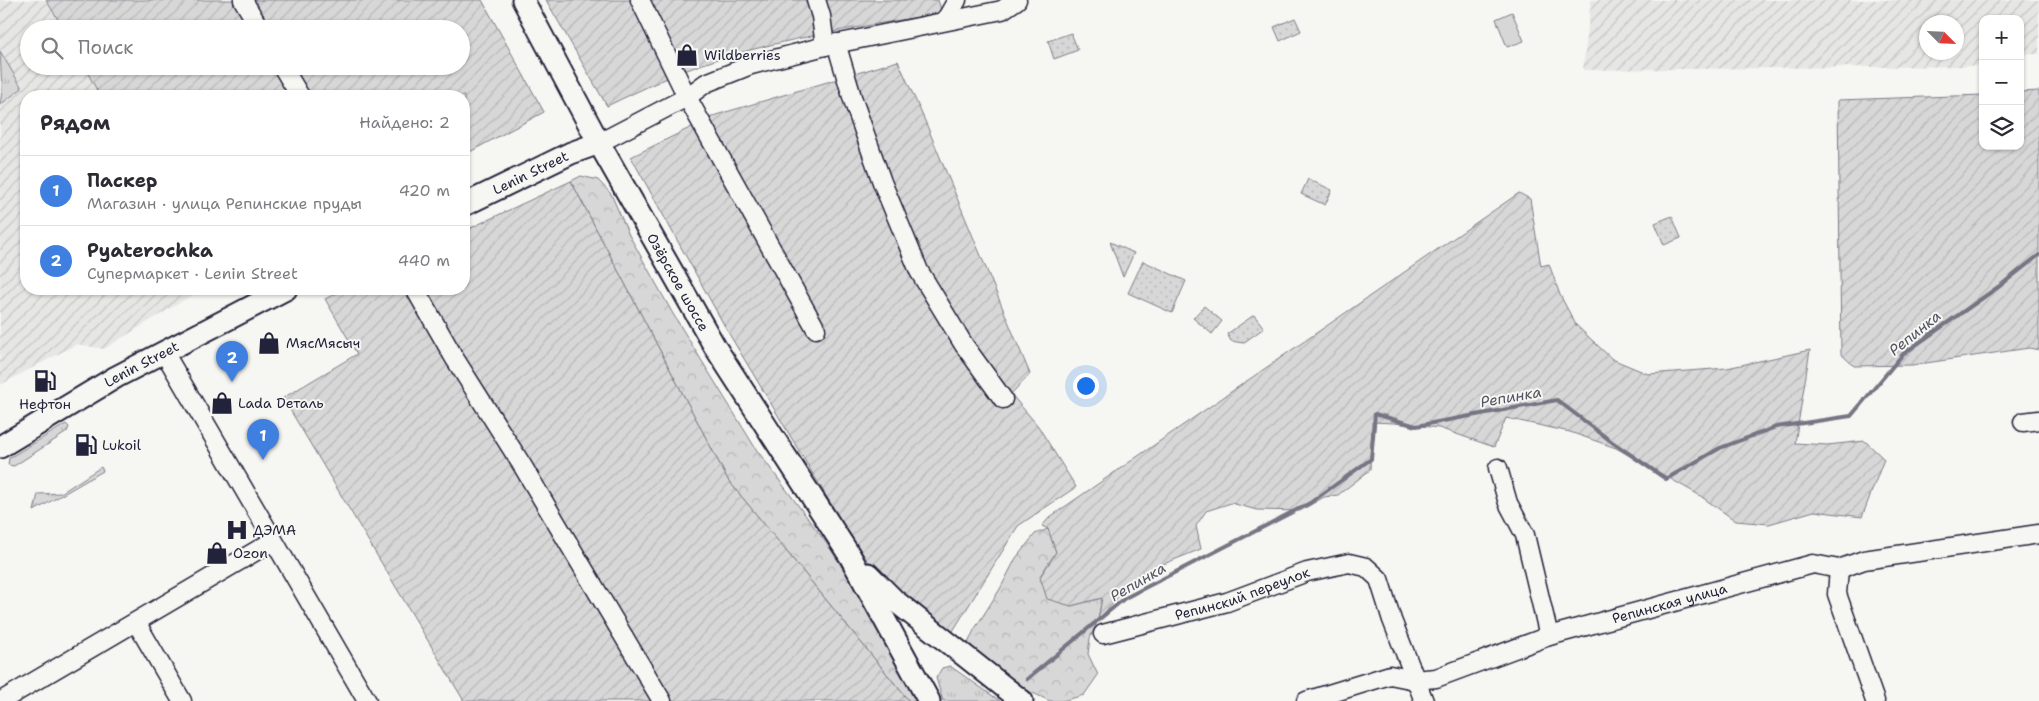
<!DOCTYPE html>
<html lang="ru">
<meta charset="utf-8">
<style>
:root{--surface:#fff;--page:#f7f7f7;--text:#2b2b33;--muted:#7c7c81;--line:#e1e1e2;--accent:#1a73e8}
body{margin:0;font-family:"Shantell Sans",sans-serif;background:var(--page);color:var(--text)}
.controls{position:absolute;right:15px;top:15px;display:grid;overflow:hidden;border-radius:10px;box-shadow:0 1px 4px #0004}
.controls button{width:45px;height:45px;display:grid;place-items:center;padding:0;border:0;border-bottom:1px solid var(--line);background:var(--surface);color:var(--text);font:25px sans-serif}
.compass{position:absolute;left:1919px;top:15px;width:45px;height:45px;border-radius:50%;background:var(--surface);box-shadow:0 1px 4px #0004;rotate:114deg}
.you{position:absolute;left:1085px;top:385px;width:18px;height:18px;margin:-12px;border:4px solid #fff;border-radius:50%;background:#1a73e8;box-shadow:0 0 0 8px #1a73e833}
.badge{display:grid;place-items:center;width:32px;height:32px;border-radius:50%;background:var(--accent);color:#fff;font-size:16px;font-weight:700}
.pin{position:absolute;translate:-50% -41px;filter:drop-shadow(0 1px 2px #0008)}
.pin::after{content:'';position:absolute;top:26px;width:18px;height:15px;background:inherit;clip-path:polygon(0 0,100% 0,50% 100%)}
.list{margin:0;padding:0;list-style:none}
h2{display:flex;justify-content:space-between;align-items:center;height:65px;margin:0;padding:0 20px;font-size:21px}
h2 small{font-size:16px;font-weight:400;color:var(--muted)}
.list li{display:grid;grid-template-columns:32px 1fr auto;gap:15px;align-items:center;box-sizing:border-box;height:70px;padding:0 20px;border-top:1px solid var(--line)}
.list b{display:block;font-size:19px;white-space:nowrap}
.list p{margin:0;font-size:16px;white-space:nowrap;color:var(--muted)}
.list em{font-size:16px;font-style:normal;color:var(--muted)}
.icon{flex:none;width:28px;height:28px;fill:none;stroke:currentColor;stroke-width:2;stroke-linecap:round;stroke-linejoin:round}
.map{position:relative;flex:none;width:2039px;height:701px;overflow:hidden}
.search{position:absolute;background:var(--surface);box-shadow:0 1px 4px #0004;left:20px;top:20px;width:450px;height:55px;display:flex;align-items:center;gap:12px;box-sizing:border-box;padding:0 18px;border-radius:28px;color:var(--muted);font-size:19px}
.panel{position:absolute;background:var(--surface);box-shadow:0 1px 4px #0004;left:20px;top:90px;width:450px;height:205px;border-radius:20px}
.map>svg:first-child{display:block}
.industrial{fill:url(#industrial-furrows);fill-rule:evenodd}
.grass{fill:url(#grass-tufts);stroke:#7c7c89}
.forest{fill:url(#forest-crowns);stroke:#7c7c89}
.park{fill:url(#park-dots);stroke:#7c7c89}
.garden{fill:url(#garden-furrows);stroke:#7c7c89}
.pitch{fill:#d7d7d7;stroke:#7c7c89}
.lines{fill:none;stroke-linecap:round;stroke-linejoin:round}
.stream{stroke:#757583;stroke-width:4}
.minor-casing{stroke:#22223b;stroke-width:21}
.major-casing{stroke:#22223b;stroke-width:25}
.minor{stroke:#f6f6f2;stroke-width:18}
.major{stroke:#f6f6f2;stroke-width:21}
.labels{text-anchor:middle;stroke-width:4;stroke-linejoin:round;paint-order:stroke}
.poi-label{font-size:14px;fill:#22223b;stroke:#f6f6f2;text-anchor:start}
.street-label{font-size:14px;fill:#22223b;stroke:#f6f6f2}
.water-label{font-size:15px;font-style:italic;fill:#535365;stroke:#f6f6f2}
</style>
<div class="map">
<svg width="2039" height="701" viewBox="0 0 2039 701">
<defs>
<pattern id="industrial-furrows" width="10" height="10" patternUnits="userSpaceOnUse" patternTransform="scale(1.25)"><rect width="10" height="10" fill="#e6e6e4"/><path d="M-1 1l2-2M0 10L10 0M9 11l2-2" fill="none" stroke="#c5c5c4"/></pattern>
<pattern id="grass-tufts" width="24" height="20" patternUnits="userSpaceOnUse" patternTransform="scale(1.25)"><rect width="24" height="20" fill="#d7d7d7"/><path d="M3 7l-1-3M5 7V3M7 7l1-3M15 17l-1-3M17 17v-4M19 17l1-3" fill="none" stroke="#b8b8b9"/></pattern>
<pattern id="forest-crowns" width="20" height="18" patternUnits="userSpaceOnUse" patternTransform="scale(1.25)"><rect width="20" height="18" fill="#d7d7d7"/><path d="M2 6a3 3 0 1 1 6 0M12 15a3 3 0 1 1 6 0" fill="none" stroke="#b8b8b9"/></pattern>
<pattern id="park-dots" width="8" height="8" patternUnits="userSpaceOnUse" patternTransform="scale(1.25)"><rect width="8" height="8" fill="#d7d7d7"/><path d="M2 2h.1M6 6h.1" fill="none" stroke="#b8b8b9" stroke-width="1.8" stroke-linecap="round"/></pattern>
<pattern id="garden-furrows" width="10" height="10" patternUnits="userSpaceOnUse" patternTransform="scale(1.25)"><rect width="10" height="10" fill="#d7d7d7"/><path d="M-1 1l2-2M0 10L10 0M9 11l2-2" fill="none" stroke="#b8b8b9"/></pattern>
</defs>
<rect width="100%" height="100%" fill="#f6f6f2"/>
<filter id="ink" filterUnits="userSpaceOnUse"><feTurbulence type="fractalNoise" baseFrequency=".02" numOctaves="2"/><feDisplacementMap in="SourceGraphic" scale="10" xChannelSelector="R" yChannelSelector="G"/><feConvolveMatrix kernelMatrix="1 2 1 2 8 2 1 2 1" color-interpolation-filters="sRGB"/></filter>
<g filter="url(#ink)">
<g class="industrial">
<polygon points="0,0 46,0 64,29 29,29 29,66 84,66 100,96 26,96 26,289 202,289 104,349 77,344 0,385 0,105 22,88 0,51"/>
<path d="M1591 0H2039V54H2020V19H1983V59L1977 66 1583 70ZM1926 22H1956V52H1926Z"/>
</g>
<g class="grass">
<polygon points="0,51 22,88 0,105 2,91"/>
<polygon points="66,424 69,427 67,432 14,466 8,465 9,458"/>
<polygon points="101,467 103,471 34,511 38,494 61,493"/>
<polygon points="950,666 1000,701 943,701 936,678 942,668"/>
</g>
<g class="forest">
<polygon points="581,176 598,180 611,194 629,235 673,314 756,449 830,548 887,640 920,701 909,701 728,480 571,181"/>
<polygon points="1048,529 1056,552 1040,576 1071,606 1102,598 1098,620 1090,638 1088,654 1098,675 1084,695 1062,701 1050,701 1005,680 966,648 974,630 1000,589 1016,558 1035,534"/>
</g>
<g class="park">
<polygon points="1295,18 1301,31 1280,41 1274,27"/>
<polygon points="1071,33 1078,50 1054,59 1048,41"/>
<polygon points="1308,179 1332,190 1325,205 1301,194"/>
<polygon points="1672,216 1681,238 1664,245 1655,223"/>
<polygon points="1110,242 1134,253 1123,277"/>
<polygon points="1143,261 1186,281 1172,313 1128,293"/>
<polygon points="1204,306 1222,321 1212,334 1193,318"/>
<polygon points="1254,315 1264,328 1243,343 1231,341 1227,334"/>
</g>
<g class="garden">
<polygon points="46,0 482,0 544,112 464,155 464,96 100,96 84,66 461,66 461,29 64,29"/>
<path d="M546 0H938L942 13C866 26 789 37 715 60 678 72 642 89 607 106Z"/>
<polygon points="898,61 925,121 1030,374 1011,394 1038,426 1076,487 1018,526 948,639 867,560 840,519 728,332 631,157 716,115"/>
<polygon points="2039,91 2039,350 2029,348 1912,365 1854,366 1841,354 1838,100 1983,95 1983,146 2020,146 2020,92"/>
<polygon points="571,181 728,480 909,701 464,701 283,398 357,354 325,299 345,289 464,289 464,231"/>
<polygon points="1519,193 1530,199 1541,266 1549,264 1560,295 1576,325 1612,359 1648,374 1727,368 1810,350 1795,443 1827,445 1865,441 1884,459 1862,517 1814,511 1769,524 1736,521 1699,495 1616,448 1570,432 1506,418 1494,447 1439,428 1394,423 1372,422 1370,470 1338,495 1324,497 1300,511 1257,510 1231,503 1206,511 1196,526 1201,549 1161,565 1127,587 1098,620 1102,598 1071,606 1047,599 1040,577 1056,552 1048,529 1042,526 1050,517"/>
</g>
<polygon class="pitch" points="1512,12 1524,41 1507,47 1496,19"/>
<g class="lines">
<polyline class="stream" points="1027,679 1125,598 1310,503 1371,459 1375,414 1416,426 1557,400 1612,442 1666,479 1720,448 1776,427 1851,416 1903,354 2001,285 2039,255"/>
<defs>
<g id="minor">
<polyline points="243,0 260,29"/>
<polyline points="640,0 687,97 816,329"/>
<polyline points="816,0 821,16 825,46"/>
<polyline points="945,21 957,0"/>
<polyline points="836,43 853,100 882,182 919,271 964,345 1003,399"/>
<polyline points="282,66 300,96"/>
<polyline points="599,143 687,97 706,83 751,65 825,46 1002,10 1017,0"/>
<polyline points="415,289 455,359 522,465 662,701"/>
<polyline points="164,352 367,701"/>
<polyline points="2023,422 2039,420"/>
<polyline points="1498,468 1508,503 1525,535 1549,636"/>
<polyline points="1839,569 1837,594 1875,701"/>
<polyline points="136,622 182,701"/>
<path id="s1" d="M1103 634 1227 602 1307 572 1349 563 1366 567 1379 579 1392 620 1424 701"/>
<polyline points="1,701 273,541"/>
<path id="s2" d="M1306 701 1390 675 1415 680 1436 678 1549 636 1813 564 1839 569 1864 560 2039 534"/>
</g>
<g id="major">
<path id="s3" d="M523 0 599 143 715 347 850 556 929 701"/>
<path id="s4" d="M464 205 571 153 599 143"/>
<path id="s5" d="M0 447 116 377 286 289"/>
<polyline points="868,574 894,600 1022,701"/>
</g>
</defs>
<use href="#minor" class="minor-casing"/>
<use href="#major" class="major-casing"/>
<use href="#minor" class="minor"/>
<use href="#major" class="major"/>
</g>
</g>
<defs>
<symbol id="shop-bare" viewBox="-9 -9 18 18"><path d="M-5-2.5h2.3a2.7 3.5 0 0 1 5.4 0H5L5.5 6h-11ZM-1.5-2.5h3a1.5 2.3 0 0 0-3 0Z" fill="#22223b" stroke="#f6f6f2" stroke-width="2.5" paint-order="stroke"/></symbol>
<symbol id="fuel-bare" viewBox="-9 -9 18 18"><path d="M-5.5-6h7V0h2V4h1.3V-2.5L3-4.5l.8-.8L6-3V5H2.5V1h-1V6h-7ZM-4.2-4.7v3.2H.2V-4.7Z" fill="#22223b" stroke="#f6f6f2" stroke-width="2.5" paint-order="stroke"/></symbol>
<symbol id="hospital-bare" viewBox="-9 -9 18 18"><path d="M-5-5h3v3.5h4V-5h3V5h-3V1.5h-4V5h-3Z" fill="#22223b" stroke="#f6f6f2" stroke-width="2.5" paint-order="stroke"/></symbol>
</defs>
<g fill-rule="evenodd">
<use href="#shop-bare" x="671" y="39" width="32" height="32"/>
<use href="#shop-bare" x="253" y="327" width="32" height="32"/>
<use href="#fuel-bare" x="29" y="365" width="32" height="32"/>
<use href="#shop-bare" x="206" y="387" width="32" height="32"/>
<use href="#fuel-bare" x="70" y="429" width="32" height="32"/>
<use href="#hospital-bare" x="221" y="514" width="32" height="32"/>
<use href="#shop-bare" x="201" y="537" width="32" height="32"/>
</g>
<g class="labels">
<g class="poi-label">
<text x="704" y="60">Wildberries</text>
<text x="286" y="348">МясМясыч</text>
<text x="238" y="408">Lada Dеталь</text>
<text x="45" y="409" text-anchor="middle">Нефтон</text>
<text x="102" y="450">Lukoil</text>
<text x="253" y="535">ДЭМА</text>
<text x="233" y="558">Ozon</text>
</g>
<g class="street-label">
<text dy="5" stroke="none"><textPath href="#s4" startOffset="74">Lenin Street</textPath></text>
<text dy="5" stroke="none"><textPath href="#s3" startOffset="322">Озёрское шоссе</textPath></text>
<text dy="5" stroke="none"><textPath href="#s5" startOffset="164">Lenin Street</textPath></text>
<text dy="5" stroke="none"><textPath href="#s1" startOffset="145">Репинский переулок</textPath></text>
<text dy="5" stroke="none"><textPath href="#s2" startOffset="380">Репинская улица</textPath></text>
</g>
<g class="water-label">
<text transform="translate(1915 333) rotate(-39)" y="5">Репинка</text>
<text transform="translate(1511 397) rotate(-10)" y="5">Репинка</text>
<text transform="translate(1138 582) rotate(-30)" y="5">Репинка</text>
</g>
</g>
</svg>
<div class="controls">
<button>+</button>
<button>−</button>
<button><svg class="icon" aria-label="layers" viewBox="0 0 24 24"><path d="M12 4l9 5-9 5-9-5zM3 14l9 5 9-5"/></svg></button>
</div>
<svg class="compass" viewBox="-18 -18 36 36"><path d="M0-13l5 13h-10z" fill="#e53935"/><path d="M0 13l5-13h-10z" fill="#7c7c81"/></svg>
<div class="you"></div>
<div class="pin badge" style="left:263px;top:460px;background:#3f7fe0">1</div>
<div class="pin badge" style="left:232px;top:382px;background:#3f7fe0">2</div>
<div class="search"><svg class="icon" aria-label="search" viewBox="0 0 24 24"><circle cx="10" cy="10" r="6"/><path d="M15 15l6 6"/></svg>Поиск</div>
<section class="panel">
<h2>Рядом<small>Найдено: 2</small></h2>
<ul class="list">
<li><span class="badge" style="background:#3f7fe0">1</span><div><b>Паскер</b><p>Магазин · улица Репинские пруды</p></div><em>420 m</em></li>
<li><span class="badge" style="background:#3f7fe0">2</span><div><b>Pyaterochka</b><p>Супермаркет · Lenin Street</p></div><em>440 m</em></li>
</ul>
</section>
</div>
